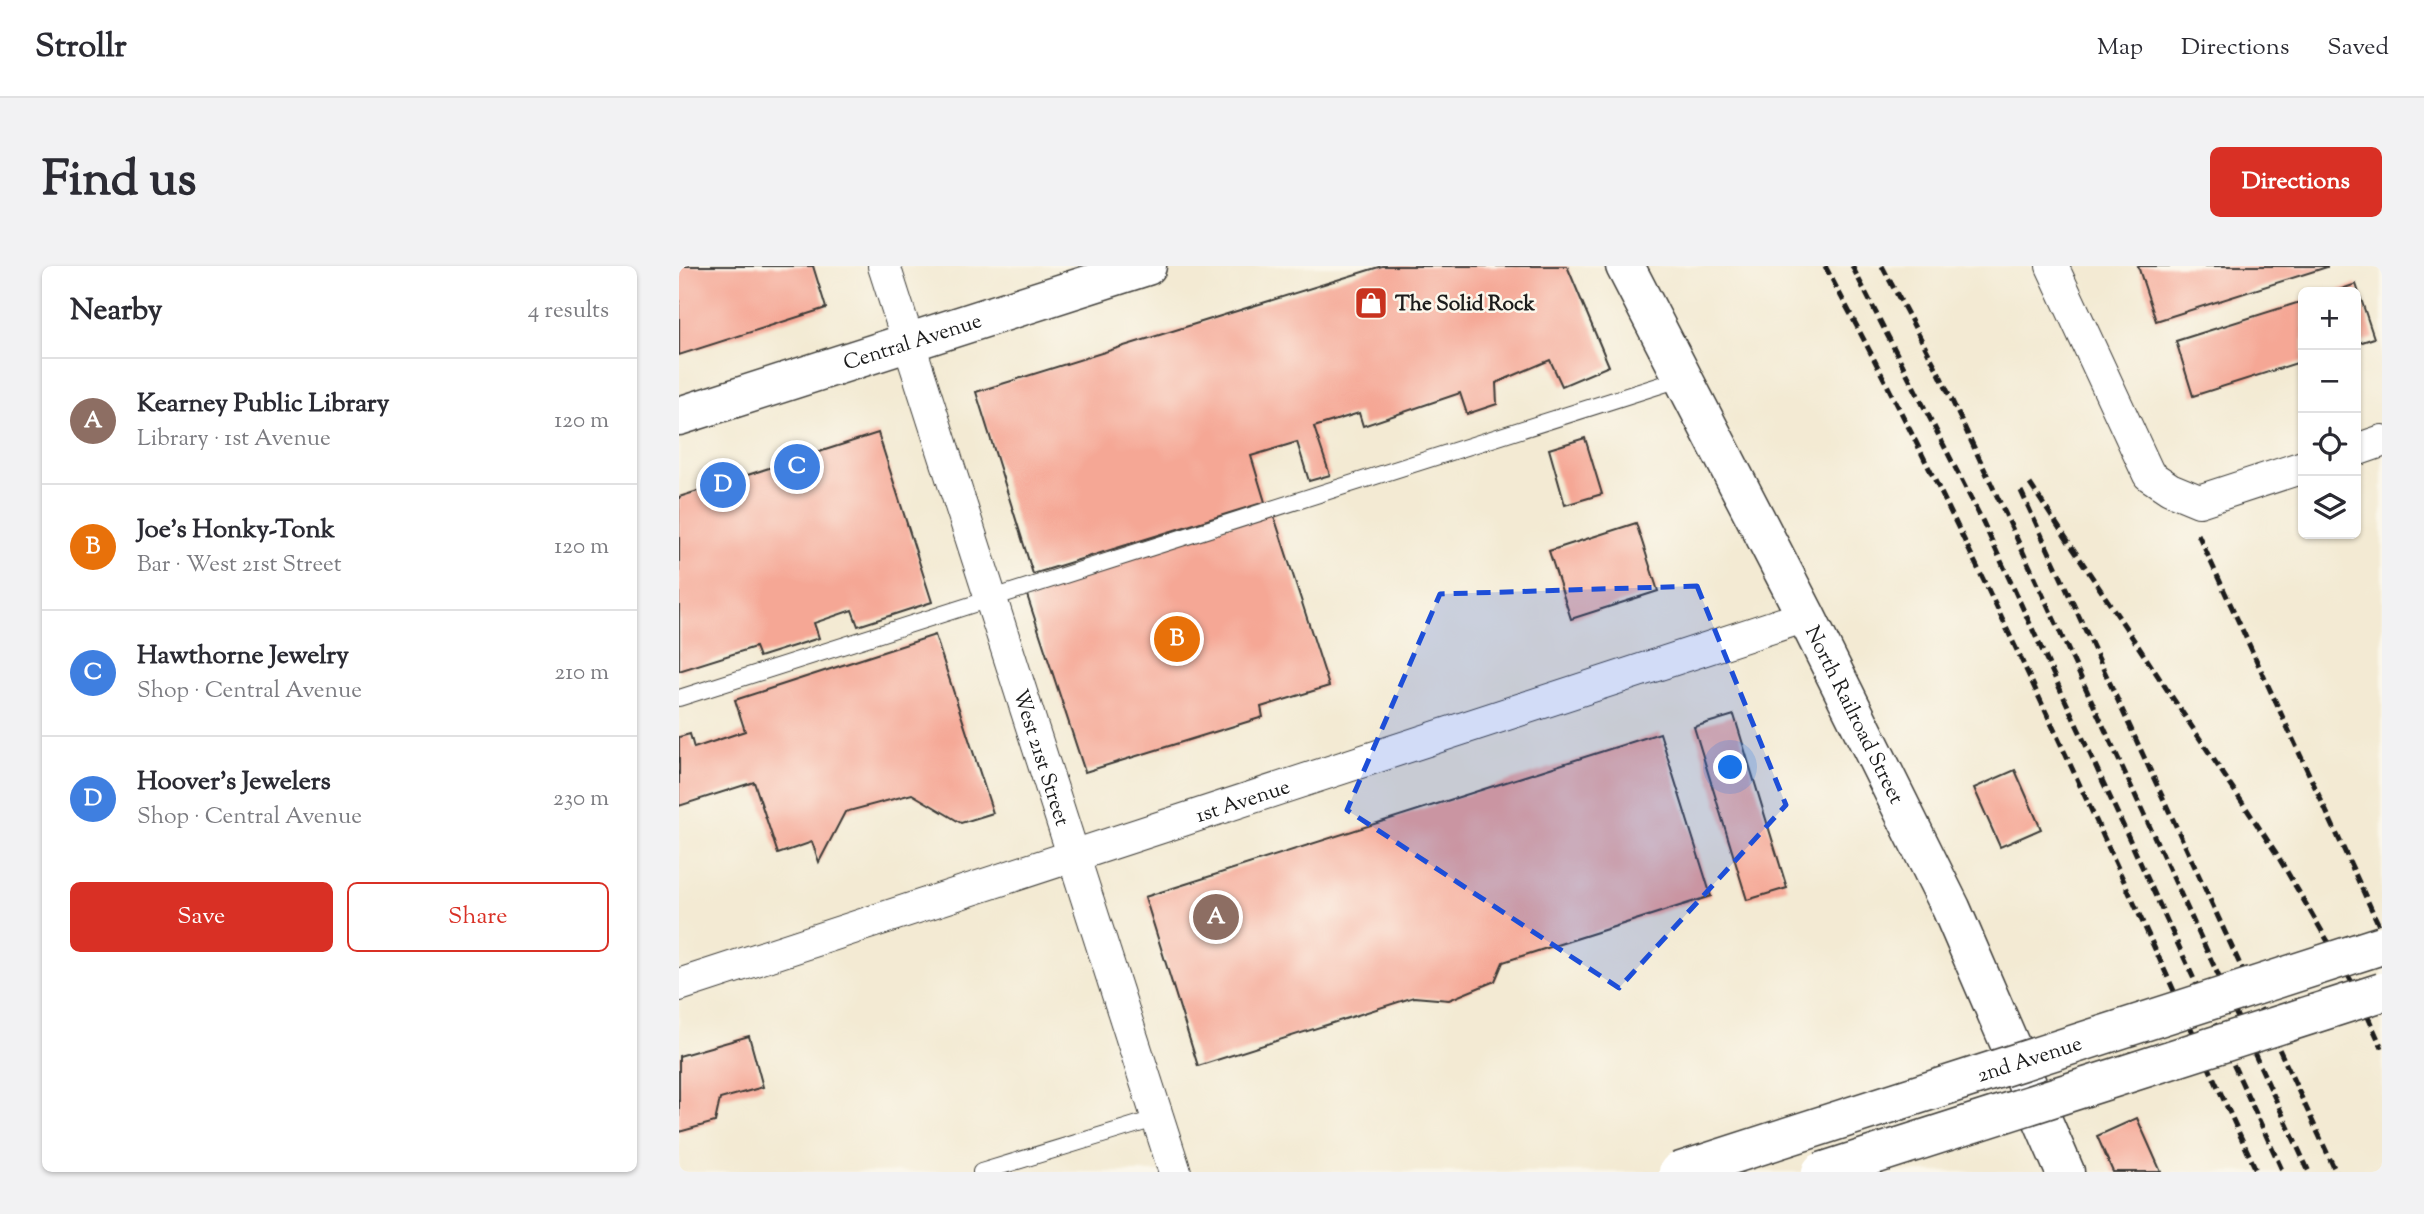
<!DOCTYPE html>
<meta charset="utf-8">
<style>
:root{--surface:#fff;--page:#f2f2f3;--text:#2b2b33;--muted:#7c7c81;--line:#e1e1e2;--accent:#d93025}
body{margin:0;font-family:"Sorts Mill Goudy",serif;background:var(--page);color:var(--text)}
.controls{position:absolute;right:21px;top:21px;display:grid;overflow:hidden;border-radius:10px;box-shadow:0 2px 5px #0004}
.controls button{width:63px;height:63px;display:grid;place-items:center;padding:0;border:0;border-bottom:2px solid var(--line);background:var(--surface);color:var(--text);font:35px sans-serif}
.you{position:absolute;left:1052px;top:502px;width:24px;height:24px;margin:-18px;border:5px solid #fff;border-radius:50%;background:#1a73e8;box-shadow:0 0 0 10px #1a73e833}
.badge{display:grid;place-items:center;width:46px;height:46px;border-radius:50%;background:var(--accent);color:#fff;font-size:23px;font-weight:700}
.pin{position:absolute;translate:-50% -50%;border:4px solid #fff;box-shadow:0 2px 7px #0006}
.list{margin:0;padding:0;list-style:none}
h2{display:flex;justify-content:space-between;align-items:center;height:91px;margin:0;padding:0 28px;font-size:30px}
h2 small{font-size:23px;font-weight:400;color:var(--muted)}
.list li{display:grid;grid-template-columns:46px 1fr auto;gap:21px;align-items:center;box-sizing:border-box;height:126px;padding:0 28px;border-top:2px solid var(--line)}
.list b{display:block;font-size:26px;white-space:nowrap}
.list p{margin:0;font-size:23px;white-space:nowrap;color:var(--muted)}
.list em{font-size:23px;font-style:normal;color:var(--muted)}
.actions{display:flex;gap:14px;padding:21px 28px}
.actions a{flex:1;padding:16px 0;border:2px solid var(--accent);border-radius:10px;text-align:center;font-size:24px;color:var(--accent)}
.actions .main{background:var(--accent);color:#fff}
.icon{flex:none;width:38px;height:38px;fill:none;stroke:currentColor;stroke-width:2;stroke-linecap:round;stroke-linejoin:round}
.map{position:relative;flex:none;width:1703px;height:906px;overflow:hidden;border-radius:10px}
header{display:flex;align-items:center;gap:42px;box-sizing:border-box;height:98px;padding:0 35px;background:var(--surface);border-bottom:2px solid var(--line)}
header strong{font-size:33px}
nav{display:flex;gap:38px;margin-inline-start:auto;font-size:24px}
.intro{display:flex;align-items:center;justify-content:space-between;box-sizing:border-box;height:168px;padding:0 42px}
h1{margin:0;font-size:49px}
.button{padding:18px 32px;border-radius:10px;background:var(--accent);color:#fff;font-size:24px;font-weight:700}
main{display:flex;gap:42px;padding:0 42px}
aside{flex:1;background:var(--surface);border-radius:10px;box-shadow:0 2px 5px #0004}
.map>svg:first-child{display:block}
.building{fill:#f5a795}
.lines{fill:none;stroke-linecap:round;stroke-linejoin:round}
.lane-casing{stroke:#3c3b37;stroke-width:18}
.street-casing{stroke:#3c3b37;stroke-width:34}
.secondary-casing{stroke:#3c3b37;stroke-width:41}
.lane{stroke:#fff;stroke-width:16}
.street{stroke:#fff;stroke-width:32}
.secondary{stroke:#fff;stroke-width:38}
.rail{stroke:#1c1c1c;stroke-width:5;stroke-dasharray:10 5;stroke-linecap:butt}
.secondary-bridge-casing{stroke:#3c3b37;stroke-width:41;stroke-linecap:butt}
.secondary-bridge{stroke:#fff;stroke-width:38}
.marked{fill:#1d4ed8;fill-opacity:0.2;stroke:#1d4ed8;stroke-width:5;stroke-dasharray:14 9;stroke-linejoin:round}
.labels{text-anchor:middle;stroke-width:5;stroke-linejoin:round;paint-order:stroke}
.poi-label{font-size:21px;font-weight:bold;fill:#1c1c1c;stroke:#fbf7ec;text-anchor:start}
.street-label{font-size:21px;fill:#1c1c1c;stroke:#fbf7ec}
</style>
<header>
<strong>Strollr</strong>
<nav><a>Map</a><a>Directions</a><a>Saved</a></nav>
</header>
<div class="intro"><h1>Find us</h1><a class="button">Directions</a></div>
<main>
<aside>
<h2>Nearby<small>4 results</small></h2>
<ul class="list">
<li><span class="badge" style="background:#8d6e63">A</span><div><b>Kearney Public Library</b><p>Library · 1st Avenue</p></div><em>120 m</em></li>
<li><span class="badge" style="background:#e8710a">B</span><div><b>Joe's Honky-Tonk</b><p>Bar · West 21st Street</p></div><em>120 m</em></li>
<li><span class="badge" style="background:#3f7fe0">C</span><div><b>Hawthorne Jewelry</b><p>Shop · Central Avenue</p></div><em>210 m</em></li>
<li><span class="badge" style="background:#3f7fe0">D</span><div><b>Hoover's Jewelers</b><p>Shop · Central Avenue</p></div><em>230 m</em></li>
</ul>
<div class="actions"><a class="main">Save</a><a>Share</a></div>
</aside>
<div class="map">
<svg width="1703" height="906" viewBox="0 0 1703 906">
<rect width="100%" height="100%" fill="#fbf7ec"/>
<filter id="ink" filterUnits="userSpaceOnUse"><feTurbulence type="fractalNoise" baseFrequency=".0143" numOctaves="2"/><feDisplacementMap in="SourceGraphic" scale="14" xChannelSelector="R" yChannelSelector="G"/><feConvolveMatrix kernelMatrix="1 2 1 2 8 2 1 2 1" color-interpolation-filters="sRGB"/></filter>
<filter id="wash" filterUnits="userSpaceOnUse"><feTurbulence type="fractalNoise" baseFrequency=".00686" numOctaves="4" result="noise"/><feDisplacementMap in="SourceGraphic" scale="28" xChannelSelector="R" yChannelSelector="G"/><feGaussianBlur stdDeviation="1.57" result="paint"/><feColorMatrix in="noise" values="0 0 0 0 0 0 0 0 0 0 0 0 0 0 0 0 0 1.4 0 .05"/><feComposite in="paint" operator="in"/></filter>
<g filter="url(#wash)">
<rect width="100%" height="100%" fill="#f3ead3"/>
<g id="blocks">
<g class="building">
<polygon points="0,0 134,0 147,42 0,89"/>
<polygon points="703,0 888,0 930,100 883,120 871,94 817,117 818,138 788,148 781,127 684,160 680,147 635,161 651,209 630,215 618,176 572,190 586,236 354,308 297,126"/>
<polygon points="1459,0 1648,0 1648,1 1477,55"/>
<polygon points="1677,18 1695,72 1677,78 1677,26 1654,26"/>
<polygon points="1624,35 1624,95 1514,130 1497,75"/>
<polygon points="199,167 253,336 179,360 173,344 135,357 140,372 80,391 76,381 0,405 0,231"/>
<polygon points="906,172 923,228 886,239 870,183"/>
<polygon points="593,244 650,420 582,441 584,451 406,506 347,326"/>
<polygon points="957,257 979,325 892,353 870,285"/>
<polygon points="256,369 314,547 282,557 233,528 166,546 140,596 133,576 99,588 75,516 0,540 0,471 11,468 15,482 66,465 56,434"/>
<polygon points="1055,449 1108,622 1068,634 1015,461"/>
<polygon points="981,467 1032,630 824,696 816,715 770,734 735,731 519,800 466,631"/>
<polygon points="1336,504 1362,563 1321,581 1295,522"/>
<polygon points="70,770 84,821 41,833 36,856 0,866 0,790"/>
<polygon points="1458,852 1482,906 1434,906 1418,870"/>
</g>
</g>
</g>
<g filter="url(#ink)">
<use href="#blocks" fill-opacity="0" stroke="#3c3b37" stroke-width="2"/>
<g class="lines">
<defs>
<g id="lane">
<polyline points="0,432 1004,112"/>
<polyline points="302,906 479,852"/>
</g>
<g id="street">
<path id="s1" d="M205 0 496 906"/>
<polyline points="1373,0 1470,209 1491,223 1520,235 1624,201"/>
<polyline points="1677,184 1703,175"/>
<path id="s2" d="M0 719 1127 350"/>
</g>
<g id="secondary">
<path id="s3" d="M946 0 1127 350 1272 642 1386 906"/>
<path id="s4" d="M0 150 468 0"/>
</g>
</defs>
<use href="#lane" class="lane-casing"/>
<use href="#street" class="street-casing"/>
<use href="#secondary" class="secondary-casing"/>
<use href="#lane" class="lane"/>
<use href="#street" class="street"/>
<use href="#secondary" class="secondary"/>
<g class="rail">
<path d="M1146 0C1304 295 1438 603 1578 906"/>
<polyline points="1173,0 1304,256 1604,906"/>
<polyline points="1203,0 1259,105 1326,247 1630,906"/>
<polyline points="1351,218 1597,587 1674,718 1703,782"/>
<polyline points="1342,225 1657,906"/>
<polyline points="1519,268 1703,666"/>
</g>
<defs>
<g id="secondary-bridge">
<path id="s5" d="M999 906 1703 679"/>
<polyline points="1142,906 1703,726"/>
</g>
</defs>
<use href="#secondary-bridge" class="secondary-bridge-casing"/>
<use href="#secondary-bridge" class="secondary-bridge"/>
</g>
</g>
<path class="marked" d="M1018 320 1107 539 940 722 668 544 761 328Z"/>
<defs>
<symbol id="shop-square" viewBox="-11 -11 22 22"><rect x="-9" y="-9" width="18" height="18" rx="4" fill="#c8321e" stroke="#fbf7ec"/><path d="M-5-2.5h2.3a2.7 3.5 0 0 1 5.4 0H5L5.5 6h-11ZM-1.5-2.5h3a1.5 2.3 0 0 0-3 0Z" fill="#fff"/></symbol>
</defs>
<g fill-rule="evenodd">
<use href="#shop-square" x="673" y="18" width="38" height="38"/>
</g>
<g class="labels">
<g class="poi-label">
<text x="716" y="44">The Solid Rock</text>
</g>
<g class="street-label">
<text dy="7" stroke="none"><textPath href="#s4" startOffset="245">Central Avenue</textPath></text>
<text dy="7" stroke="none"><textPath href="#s3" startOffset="504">North Railroad Street</textPath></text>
<text dy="7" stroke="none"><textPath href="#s1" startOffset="516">West 21st Street</textPath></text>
<text dy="7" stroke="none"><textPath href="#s2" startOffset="593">1st Avenue</textPath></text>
<text dy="7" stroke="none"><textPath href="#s5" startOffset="369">2nd Avenue</textPath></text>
</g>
</g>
</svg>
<div class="controls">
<button>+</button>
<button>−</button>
<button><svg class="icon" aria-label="locate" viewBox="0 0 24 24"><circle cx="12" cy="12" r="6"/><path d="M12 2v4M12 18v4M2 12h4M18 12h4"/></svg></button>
<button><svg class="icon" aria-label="layers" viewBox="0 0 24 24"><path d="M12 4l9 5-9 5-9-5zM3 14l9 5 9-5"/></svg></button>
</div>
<div class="you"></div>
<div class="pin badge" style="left:537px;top:651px;background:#8d6e63">A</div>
<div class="pin badge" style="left:498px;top:373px;background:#e8710a">B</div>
<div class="pin badge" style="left:118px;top:201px;background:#3f7fe0">C</div>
<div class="pin badge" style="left:44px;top:219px;background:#3f7fe0">D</div>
</div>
</main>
